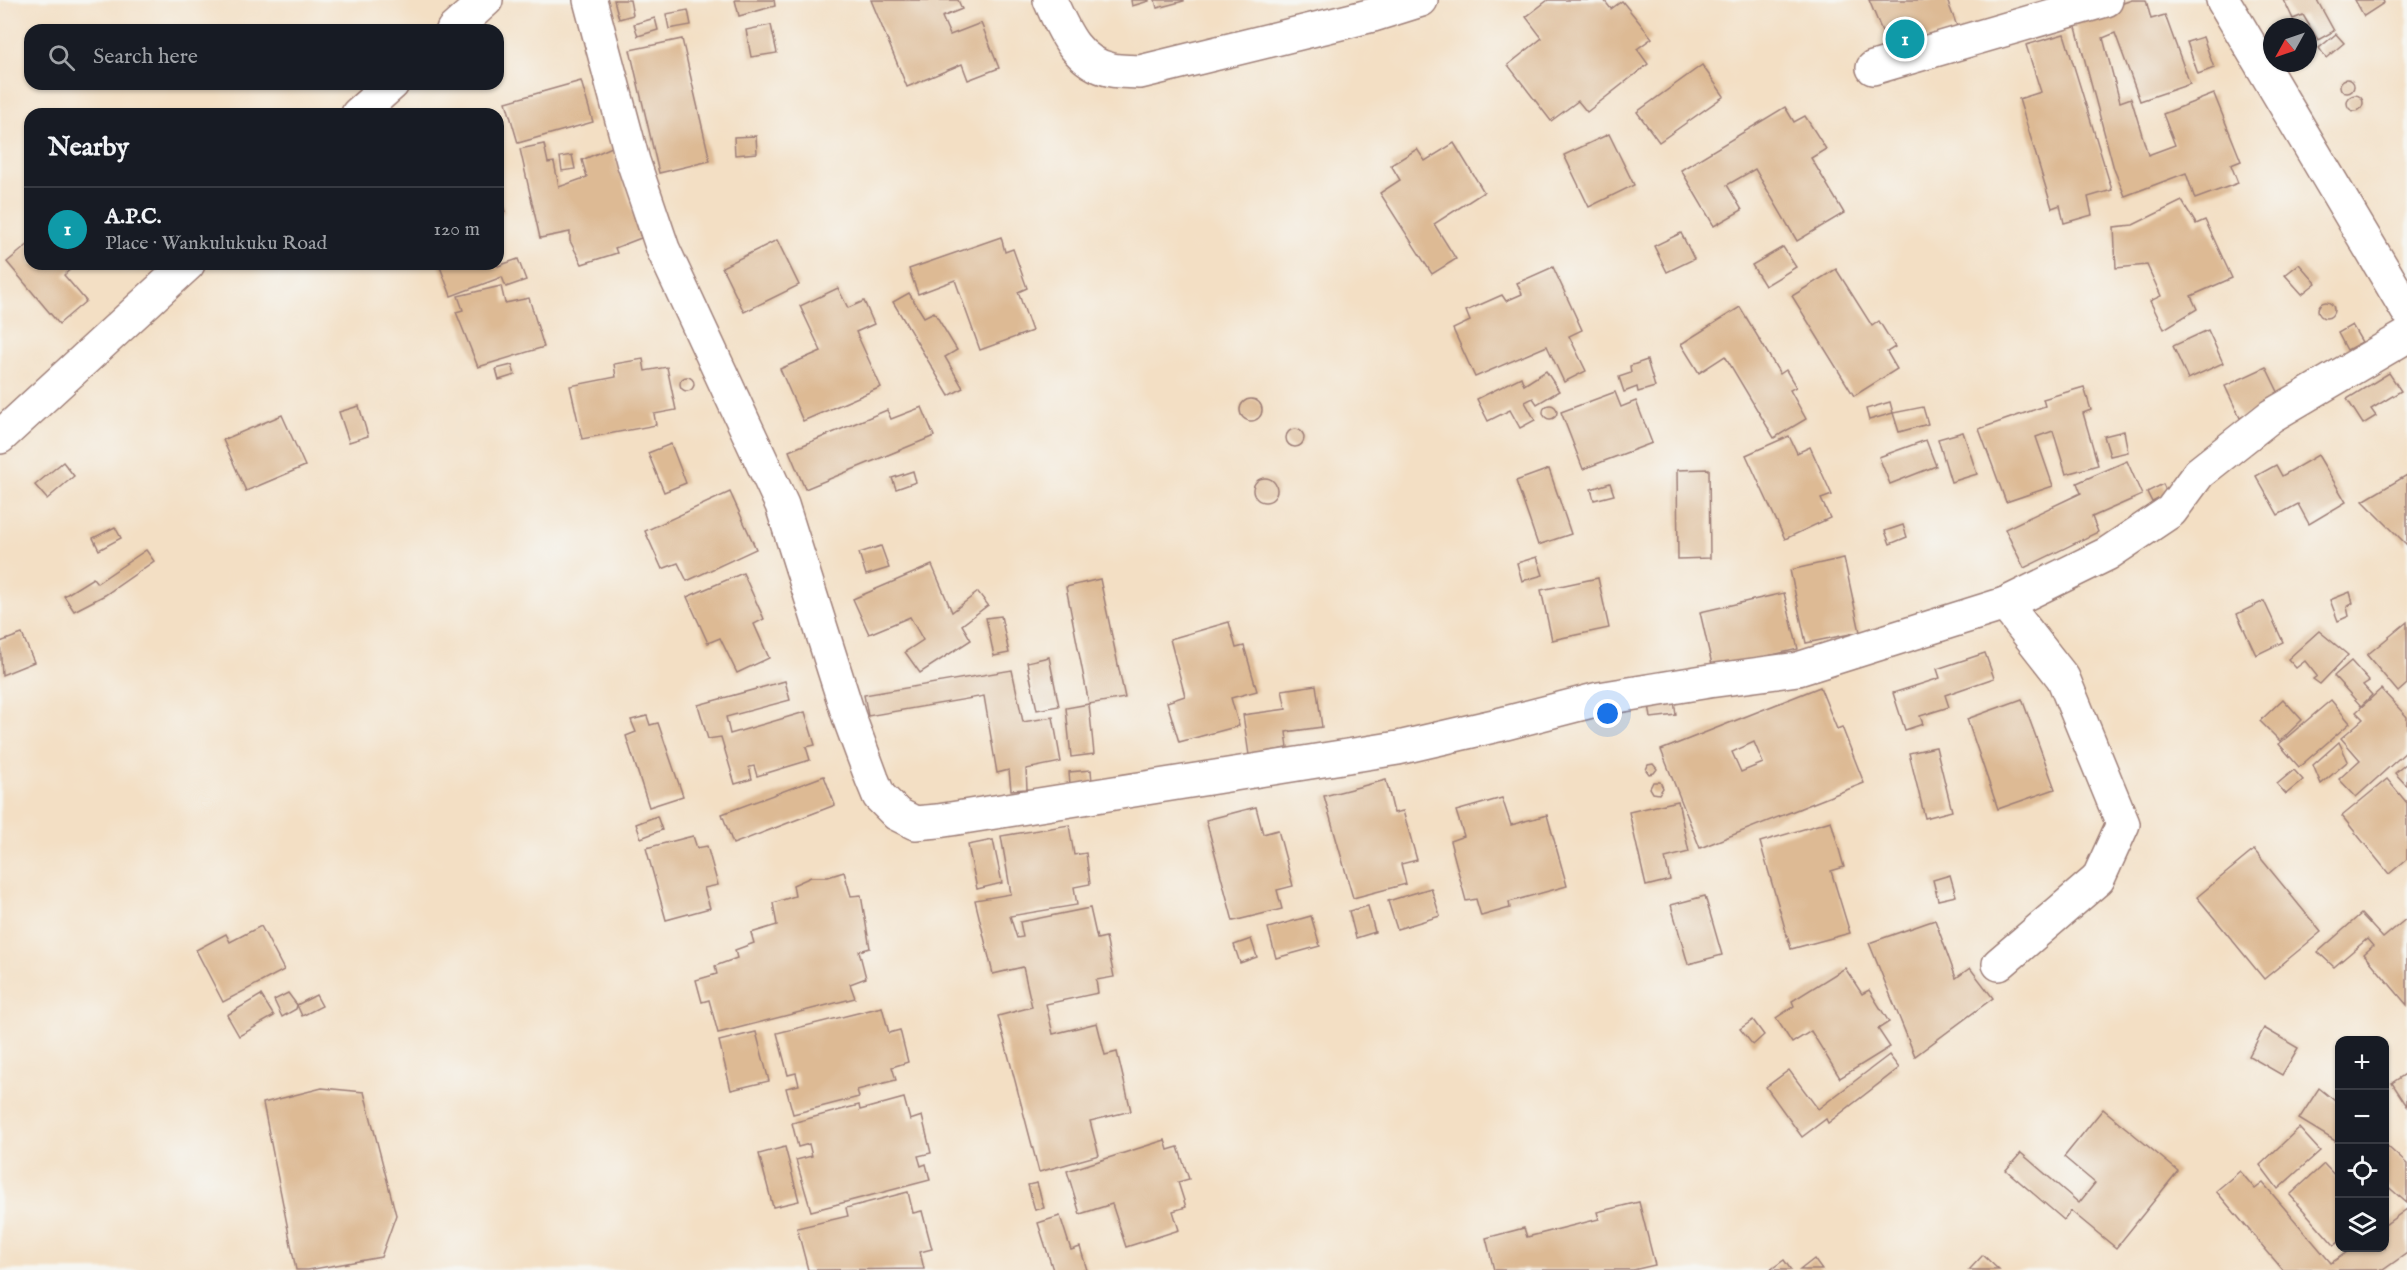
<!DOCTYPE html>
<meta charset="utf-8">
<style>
:root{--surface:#171b24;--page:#242831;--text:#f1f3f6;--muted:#9ea1a6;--line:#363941;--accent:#d1495b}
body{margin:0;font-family:"IM FELL English",serif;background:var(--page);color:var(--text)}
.controls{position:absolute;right:18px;bottom:18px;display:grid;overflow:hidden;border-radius:12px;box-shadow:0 2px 4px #0004}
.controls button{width:54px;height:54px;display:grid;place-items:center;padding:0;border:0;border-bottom:2px solid var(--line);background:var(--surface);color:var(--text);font:30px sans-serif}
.compass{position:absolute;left:2263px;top:18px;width:54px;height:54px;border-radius:50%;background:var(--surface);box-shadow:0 2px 4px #0004;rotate:230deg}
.you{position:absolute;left:1608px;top:714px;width:21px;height:21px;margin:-15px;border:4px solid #fff;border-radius:50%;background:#1a73e8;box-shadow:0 0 0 9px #1a73e833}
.badge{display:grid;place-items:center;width:39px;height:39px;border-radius:50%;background:var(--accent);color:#fff;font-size:20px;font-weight:700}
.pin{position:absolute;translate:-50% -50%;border:3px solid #fff;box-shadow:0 2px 6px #0006}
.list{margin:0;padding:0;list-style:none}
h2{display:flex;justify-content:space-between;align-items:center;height:78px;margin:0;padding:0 24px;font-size:26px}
h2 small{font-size:20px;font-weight:400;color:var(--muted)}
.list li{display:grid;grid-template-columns:39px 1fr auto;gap:18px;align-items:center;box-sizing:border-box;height:84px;padding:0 24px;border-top:2px solid var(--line)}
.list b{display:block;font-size:22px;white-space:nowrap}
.list p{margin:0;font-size:20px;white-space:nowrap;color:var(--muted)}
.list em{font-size:20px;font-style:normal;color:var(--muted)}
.icon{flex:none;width:33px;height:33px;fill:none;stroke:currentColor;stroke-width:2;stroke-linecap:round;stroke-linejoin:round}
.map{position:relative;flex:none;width:2407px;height:1270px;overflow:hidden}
.search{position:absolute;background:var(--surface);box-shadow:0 2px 4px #0004;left:24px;top:24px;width:480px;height:66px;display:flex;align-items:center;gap:15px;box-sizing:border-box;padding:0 21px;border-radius:18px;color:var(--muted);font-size:22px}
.panel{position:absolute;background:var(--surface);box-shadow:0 2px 4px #0004;left:24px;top:108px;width:480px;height:162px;border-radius:18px}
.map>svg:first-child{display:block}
.building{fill:#ddba94;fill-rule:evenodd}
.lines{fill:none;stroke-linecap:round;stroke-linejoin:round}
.minor-casing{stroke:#9e7f78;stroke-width:36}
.major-casing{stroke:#9e7f78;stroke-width:36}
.minor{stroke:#fff;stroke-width:33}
.major{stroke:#fff;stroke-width:33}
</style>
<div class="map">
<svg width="2407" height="1270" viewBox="0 0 2407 1270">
<rect width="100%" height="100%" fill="#f6f6f2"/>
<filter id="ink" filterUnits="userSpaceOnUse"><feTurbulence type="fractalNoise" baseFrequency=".0167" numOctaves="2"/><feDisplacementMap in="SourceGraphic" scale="12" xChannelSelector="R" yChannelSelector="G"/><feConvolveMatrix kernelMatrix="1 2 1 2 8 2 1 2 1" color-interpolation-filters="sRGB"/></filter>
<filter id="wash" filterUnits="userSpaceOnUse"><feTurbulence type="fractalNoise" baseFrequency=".008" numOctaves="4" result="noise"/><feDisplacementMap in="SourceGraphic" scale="24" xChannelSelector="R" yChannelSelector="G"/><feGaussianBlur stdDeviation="1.35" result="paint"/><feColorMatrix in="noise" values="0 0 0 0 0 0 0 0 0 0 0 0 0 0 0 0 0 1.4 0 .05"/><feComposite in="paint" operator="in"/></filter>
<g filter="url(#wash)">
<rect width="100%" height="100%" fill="#f3dfc4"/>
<g id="blocks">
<g class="building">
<polygon points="614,0 630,0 633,15 619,19"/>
<polygon points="735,0 774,0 775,6 739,16"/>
<polygon points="871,0 958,0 962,9 942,17 950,35 981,23 999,68 968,80 962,64 907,87"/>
<polygon points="1131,0 1149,0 1149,1 1132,6"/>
<polygon points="1155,0 1184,0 1184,1 1157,8"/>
<polygon points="1548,0 1604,0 1611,9 1622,1 1652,38 1637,49 1648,64 1587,112 1578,101 1551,121 1508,65 1542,38 1526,17"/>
<polygon points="1869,0 1947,0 1957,26 1891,53"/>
<polygon points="2132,0 2146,0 2151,19 2165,15 2190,84 2140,101 2115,33 2103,38 2120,102 2131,98 2148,155 2175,145 2163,114 2214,94 2241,161 2231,165 2238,183 2195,199 2186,173 2125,196 2114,169 2074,20"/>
<polygon points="2284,0 2317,0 2334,31 2318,40 2303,15 2293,19"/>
<polygon points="2355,0 2383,0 2384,3 2364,16"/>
<polygon points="688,10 691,25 669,29 666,14"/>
<polygon points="655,18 658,30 638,36 634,24"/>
<polygon points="771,25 777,53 751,57 746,30"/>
<polygon points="2064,34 2112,190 2088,197 2092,215 2064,223 2060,205 2052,208 2019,99 2041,92 2026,45"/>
<polygon points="2336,34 2344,43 2326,58 2319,48"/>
<polygon points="2203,37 2214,68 2198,74 2187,42"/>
<polygon points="682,39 710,161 659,173 630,50"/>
<polygon points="1702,65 1724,96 1659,142 1637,112"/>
<circle cx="2347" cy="86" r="7"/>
<polygon points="581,81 593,122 518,143 506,102"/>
<circle cx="2355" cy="103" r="8"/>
<polygon points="1785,107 1794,122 1805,116 1826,149 1811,158 1844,213 1797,241 1755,169 1727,185 1742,210 1714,226 1681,170"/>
<polygon points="1609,134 1634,185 1589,207 1564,155"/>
<polygon points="756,136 757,153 735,155 734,137"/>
<polygon points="1454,143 1484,192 1434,224 1456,259 1432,274 1380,193 1400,180 1391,165 1417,149 1425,161"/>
<polygon points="544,144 548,163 554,162 559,187 587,177 582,160 612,147 641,238 615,248 617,253 582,264 570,241 570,232 540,238 520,149"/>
<polygon points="572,155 575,169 562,171 560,157"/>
<polygon points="498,192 505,212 498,215"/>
<polygon points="2182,201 2196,224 2205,220 2232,278 2191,296 2197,309 2164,329 2150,301 2161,296 2147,265 2116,268 2114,227 2133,225"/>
<polygon points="1681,233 1694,259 1667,272 1654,246"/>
<polygon points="1001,237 1005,252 1013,249 1027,288 1018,292 1032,331 980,350 955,280 918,294 909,269"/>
<polygon points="777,240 799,285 744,312 722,267"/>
<polygon points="30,243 30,264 76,264 64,275 86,301 59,324 7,262"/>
<polygon points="1783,247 1796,267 1765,286 1752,265"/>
<polygon points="518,259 526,280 506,287 502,277 451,296 439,264 497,264 498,266"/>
<polygon points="2299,264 2316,283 2302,294 2285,275"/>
<polygon points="1553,267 1582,330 1569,336 1586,371 1564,382 1547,346 1475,377 1453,329 1470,321 1466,311 1502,295 1506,301 1522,294 1517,283"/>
<polygon points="1836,269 1872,326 1879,321 1895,347 1887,352 1897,369 1854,396 1792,296"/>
<polygon points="501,286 505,303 529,298 544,347 478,367 456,312 463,310 458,296"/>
<polygon points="838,288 848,308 864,301 874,324 856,332 881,387 803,421 780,369 821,351 800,306"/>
<polygon points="909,293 924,317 934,312 957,350 945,357 963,388 949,396 893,302"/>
<circle cx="2326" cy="310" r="8"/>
<polygon points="1740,307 1780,374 1786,370 1796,387 1790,390 1806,419 1774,438 1725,356 1699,373 1681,344"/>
<polygon points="2352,325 2362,342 2347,350 2338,333"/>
<polygon points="2208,330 2223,363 2188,379 2173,346"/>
<polygon points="643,359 645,371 667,367 676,410 654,414 656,425 582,439 570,386 616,377 614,364"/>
<polygon points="1647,360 1655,387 1638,392 1637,387 1624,392 1619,377 1631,373 1630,366"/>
<polygon points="512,365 515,375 499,380 496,369"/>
<polygon points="2266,367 2281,398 2240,418 2225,386"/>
<polygon points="1546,371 1559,391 1537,404 1533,398 1525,402 1535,420 1520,428 1510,410 1488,421 1477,399 1521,377 1524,385"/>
<polygon points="2389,373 2401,391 2371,409 2376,416 2363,424 2347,399"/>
<circle cx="687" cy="384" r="7"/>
<polygon points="2084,387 2091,410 2083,413 2098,465 2066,474 2053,431 2036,437 2053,486 2006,502 1979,429 2045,406 2043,399"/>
<polygon points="1615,392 1621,407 1636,401 1652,443 1583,469 1561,412"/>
<circle cx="1251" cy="410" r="11"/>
<polygon points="1890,402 1893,413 1869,420 1866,409"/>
<circle cx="1550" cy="412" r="7"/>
<polygon points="359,406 368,436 349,442 339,412"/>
<polygon points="922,407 934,436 805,489 789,451 887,410 891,419"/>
<polygon points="1923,407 1928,424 1899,432 1893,413"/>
<polygon points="282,415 305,466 246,491 223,440"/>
<circle cx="1295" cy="438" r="9"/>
<polygon points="2124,431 2128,452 2110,456 2104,436"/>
<polygon points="1963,432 1977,474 1951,482 1938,439"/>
<polygon points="1789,436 1797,453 1810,447 1832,495 1821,499 1830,518 1785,539 1746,455"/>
<polygon points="1926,440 1936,466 1890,484 1879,457"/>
<polygon points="671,444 686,483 664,492 648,453"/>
<polygon points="2318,455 2346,502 2309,524 2298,504 2278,515 2256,476 2276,465 2282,476"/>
<polygon points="2127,461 2142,495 2092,517 2098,532 2024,568 2005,529 2081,493 2077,483"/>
<polygon points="63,462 74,476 47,499 35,485"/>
<polygon points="1549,469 1571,534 1538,545 1516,481"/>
<polygon points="1709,469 1710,558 1678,559 1677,470"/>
<polygon points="913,471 916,482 896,489 892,478"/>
<polygon points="2407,475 2407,545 2363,501"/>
<circle cx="1265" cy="490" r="12"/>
<polygon points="1610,483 1614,495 1594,500 1591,489"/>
<polygon points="2163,484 2168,495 2152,502 2147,492"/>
<polygon points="730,492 756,549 687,581 678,563 662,569 645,531"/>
<polygon points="1903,525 1907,537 1890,544 1885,531"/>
<polygon points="115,527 121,538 99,550 93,538"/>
<polygon points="881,546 889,568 866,575 859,553"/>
<polygon points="146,550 154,561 105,595 74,611 64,596 93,578 97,583"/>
<polygon points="1537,557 1543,575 1522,581 1517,563"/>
<polygon points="1844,558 1860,632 1806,643 1790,570"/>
<polygon points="932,565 952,612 978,592 988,605 962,625 971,640 920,673 905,652 923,640 910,617 869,634 853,599"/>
<polygon points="743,573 764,619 754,624 769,658 737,673 720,638 708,643 687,597"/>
<polygon points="1598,578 1609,628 1552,640 1541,590"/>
<polygon points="1100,579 1125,698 1089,704 1066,587"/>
<polygon points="2350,592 2353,603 2347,607 2349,616 2338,621 2330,600"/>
<polygon points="1784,593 1798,649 1713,669 1700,612"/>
<polygon points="2264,601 2283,642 2256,655 2237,614"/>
<polygon points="1001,616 1009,653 994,656 986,618"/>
<polygon points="1229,622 1236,648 1244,646 1257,691 1231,698 1239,726 1179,742 1167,702 1185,696 1170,639"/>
<polygon points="2407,622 2407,684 2398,692 2367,655"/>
<polygon points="2319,631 2348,655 2320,684 2313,679 2317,676 2305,661 2296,668 2288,659"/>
<polygon points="22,634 34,662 2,675 0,642"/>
<polygon points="1985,653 1994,678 1945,695 1949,707 1920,716 1923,724 1905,730 1893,693 1940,678 1937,669"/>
<polygon points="1049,657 1059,706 1037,710 1027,662"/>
<polygon points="2351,661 2369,681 2363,685 2372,695 2361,706 2334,676"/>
<polygon points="1012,670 1023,722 1053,717 1061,762 1026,769 1027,789 1011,790 1009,770 997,773 984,696 868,716 864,695"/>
<polygon points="785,681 790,700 726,717 730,734 805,712 815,745 806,747 810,760 757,776 754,766 749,767 752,779 735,784 721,737 708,739 698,705"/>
<polygon points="1316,685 1322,727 1286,732 1288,748 1249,755 1243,715 1286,709 1282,690"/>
<path d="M1820 687 1837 729 1842 727 1864 783 1700 848 1661 750ZM1754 742 1763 763 1741 772 1732 752Z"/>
<polygon points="2381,689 2407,717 2407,751 2356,797 2339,779 2360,760 2341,738 2363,719 2356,712"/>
<polygon points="2022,699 2055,789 1998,809 1967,719"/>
<polygon points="2283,699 2302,720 2280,741 2260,721"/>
<polygon points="2331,700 2350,723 2299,767 2279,744"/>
<polygon points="1674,701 1676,715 1651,718 1649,704"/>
<polygon points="1089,704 1094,754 1071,757 1066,708"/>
<polygon points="647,716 650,725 658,723 683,796 649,807 626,736 636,732 631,720"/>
<polygon points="2339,742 2348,761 2321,784 2313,765"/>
<polygon points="1936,747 1952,811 1925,818 1909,753"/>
<polygon points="2407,763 2407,786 2395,773"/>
<polygon points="1653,764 1657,769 1654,773 1649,774 1646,770 1648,765"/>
<polygon points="1091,770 1092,783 1070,785 1069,772"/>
<polygon points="2294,770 2303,780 2286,794 2277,784"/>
<polygon points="824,776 835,805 733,844 722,814"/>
<polygon points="2387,779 2407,803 2407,859 2389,874 2342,816"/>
<polygon points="1386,780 1394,813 1403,811 1417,860 1401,864 1406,884 1353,898 1324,796"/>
<polygon points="1653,782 1660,782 1663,788 1659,794 1653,793 1650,788"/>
<polygon points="1502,798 1511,825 1547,815 1567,886 1509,902 1510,908 1481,916 1476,899 1466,901 1450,841 1464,836 1456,811"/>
<polygon points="1678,801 1689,852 1665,858 1670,880 1646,886 1629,812"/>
<polygon points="1256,807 1263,834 1278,830 1293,886 1277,890 1282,909 1233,921 1206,820"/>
<polygon points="657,816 662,830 641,838 636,824"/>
<polygon points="1831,821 1844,867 1831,871 1850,933 1791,949 1760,842"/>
<polygon points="1069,825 1074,855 1086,853 1090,884 1074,887 1077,905 1010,916 1017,938 1023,937 1020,922 1090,908 1097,939 1106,937 1114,977 1096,980 1098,993 1046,1004 1053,1034 1097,1023 1105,1055 1117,1052 1131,1111 1090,1121 1099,1155 1039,1172 998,1016 1032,1007 1023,967 993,974 975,900 1011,894 1001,836"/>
<polygon points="693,836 697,848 707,846 718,885 704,888 710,908 666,920 646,848"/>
<polygon points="993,840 1002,883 977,889 968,845"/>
<polygon points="2254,850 2321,932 2264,979 2197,897"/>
<polygon points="844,872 851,896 861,895 870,948 859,951 866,978 850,984 855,998 718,1033 709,1000 702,1002 696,980 717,974 715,966 737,958 735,950 754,943 751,933 777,925 773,903 795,896 793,885 811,877 828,877"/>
<polygon points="1950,875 1956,896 1938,900 1933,880"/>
<polygon points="1431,888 1440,916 1397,929 1388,901"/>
<polygon points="1705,896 1722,955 1688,964 1671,905"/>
<polygon points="1368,906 1375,932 1356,938 1349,911"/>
<polygon points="2361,914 2383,938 2407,918 2407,1005 2364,954 2373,946 2367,939 2334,967 2318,952"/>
<polygon points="1311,916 1320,946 1276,958 1268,928"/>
<polygon points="1935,920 1956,978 1970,968 1993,998 1915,1056 1869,943"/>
<polygon points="261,926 284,970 223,1002 196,950 226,934 230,942"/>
<polygon points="1251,939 1257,957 1240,963 1234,945"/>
<polygon points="1845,968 1862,994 1869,990 1889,1022 1878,1029 1890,1047 1840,1078 1811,1031 1792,1043 1776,1018 1794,1006 1792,1001"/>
<polygon points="288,993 297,1005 316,995 322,1006 302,1016 297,1005 296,1009 282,1017 274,1000"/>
<polygon points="261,995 274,1016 239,1036 227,1015"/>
<polygon points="882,1007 889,1033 900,1030 908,1062 892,1067 896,1080 857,1090 859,1097 793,1114 786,1088 799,1085 796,1073 788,1075 777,1033"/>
<polygon points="1753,1020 1764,1035 1753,1045 1740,1029"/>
<polygon points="2264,1028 2298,1048 2282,1075 2249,1056"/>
<polygon points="756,1032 769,1081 731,1090 719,1041"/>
<polygon points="1889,1055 1899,1068 1828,1123 1826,1119 1802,1137 1766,1087 1789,1070 1818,1109"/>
<polygon points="2407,1073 2407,1106 2392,1083"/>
<polygon points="322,1088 364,1092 396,1215 381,1257 308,1270 296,1270 263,1103"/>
<polygon points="2319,1088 2340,1105 2340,1144 2299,1119"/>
<polygon points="904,1098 910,1120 922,1116 931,1153 918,1156 921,1166 926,1164 930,1180 811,1211 796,1160 812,1156 809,1144 798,1147 792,1123 859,1105 860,1110"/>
<polygon points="2103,1109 2178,1171 2116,1248 2071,1211 2064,1220 2006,1170 2021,1153 2079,1203 2095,1183 2064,1157"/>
<polygon points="2299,1128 2320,1151 2278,1189 2260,1165"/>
<polygon points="1165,1140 1168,1150 1178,1147 1189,1179 1178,1182 1186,1207 1173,1211 1179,1230 1126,1247 1112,1204 1080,1214 1067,1171"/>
<polygon points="2385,1144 2407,1164 2407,1203 2385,1184"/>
<polygon points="785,1147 799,1201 773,1207 759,1154"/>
<polygon points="2324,1164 2340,1181 2340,1241 2334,1245 2290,1195"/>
<polygon points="2240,1171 2255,1189 2263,1183 2331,1263 2353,1248 2385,1248 2385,1225 2407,1209 2407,1253 2383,1270 2283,1270 2216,1191"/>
<polygon points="1037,1183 1044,1208 1035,1210 1028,1185"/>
<polygon points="908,1192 913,1213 922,1211 932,1249 920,1252 924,1269 808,1270 797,1228 848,1216 846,1208"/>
<polygon points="1639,1202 1655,1265 1633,1270 1494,1270 1486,1238 1524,1228 1527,1237 1599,1219 1597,1212"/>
<polygon points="1060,1216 1071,1250 1080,1247 1087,1270 1053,1270 1038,1223"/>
<polygon points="1983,1255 1999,1270 1969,1270"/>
<polygon points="1814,1259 1822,1270 1800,1270"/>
<polygon points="1784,1260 1791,1270 1770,1270"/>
</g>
</g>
</g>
<g filter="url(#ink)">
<use href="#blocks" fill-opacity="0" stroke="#9e7f78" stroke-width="1.5"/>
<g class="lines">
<defs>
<g id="minor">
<polyline points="590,0 633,161 663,249 782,505 849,717 872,779 879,796 897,814 915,823 938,821 1398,748 1498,725 1599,699 1709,681 1798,669 2005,604 2063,678 2123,824 2098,879 1999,964"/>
<path d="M1050 0C1063 29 1076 63 1112 70 1120 72 1131 71 1140 72L1373 15 1421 0"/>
<polyline points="1873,68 2106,0"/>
<polyline points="2005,604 2107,554 2171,511 2199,473 2271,416 2407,336"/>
</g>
<g id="major">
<polyline points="2223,0 2407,310"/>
<polyline points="453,30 486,0"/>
<polyline points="358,114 392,84"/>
<polyline points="0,437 188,264"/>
</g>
</defs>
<use href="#minor" class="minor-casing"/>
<use href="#major" class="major-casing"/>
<use href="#minor" class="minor"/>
<use href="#major" class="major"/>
</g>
</g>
</svg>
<div class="controls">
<button>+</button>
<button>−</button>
<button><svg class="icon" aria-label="locate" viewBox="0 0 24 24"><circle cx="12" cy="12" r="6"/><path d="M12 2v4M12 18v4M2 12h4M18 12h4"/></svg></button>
<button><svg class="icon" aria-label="layers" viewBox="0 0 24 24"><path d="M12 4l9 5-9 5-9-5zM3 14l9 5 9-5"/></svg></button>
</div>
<svg class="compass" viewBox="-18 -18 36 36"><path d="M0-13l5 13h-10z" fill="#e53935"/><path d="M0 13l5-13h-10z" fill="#9ea1a6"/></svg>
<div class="you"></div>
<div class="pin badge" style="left:1905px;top:39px;background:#0f9aa8">1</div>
<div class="search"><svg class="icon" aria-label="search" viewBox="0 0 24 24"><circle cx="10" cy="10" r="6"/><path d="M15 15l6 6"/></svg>Search here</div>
<section class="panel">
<h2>Nearby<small></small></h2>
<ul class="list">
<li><span class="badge" style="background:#0f9aa8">1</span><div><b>A.P.C.</b><p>Place · Wankulukuku Road</p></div><em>120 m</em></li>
</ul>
</section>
</div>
